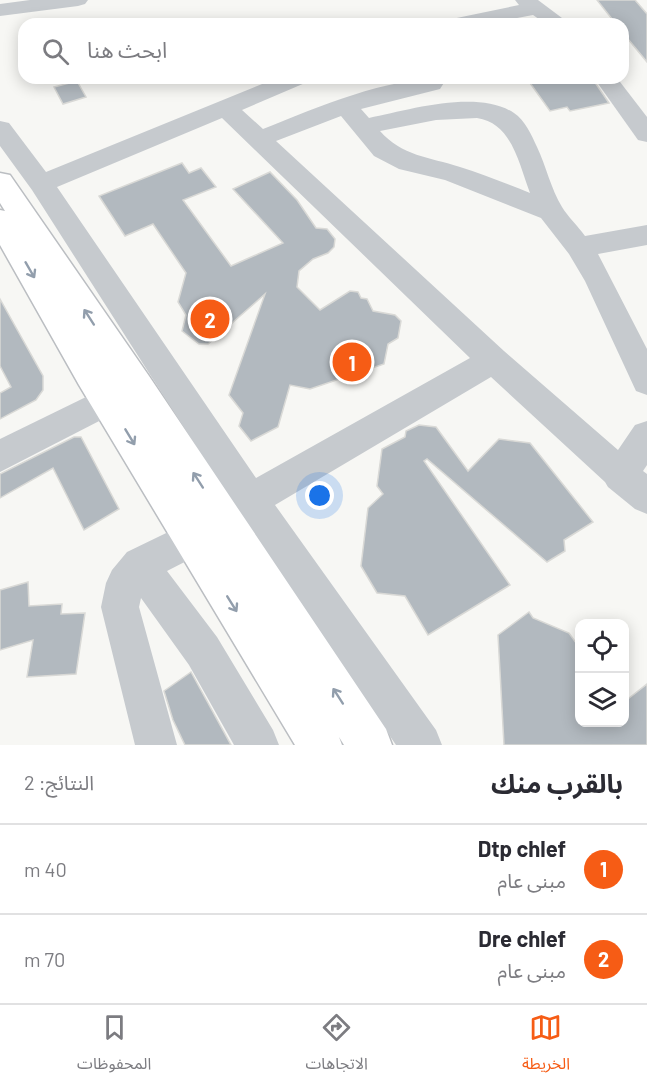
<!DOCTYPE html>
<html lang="ar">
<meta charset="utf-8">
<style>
:root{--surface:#fff;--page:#f2f2f3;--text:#2b2b33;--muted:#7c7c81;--line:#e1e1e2;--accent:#f65c15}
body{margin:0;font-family:Barlow,"Noto Sans Arabic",sans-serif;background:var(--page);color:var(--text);direction:rtl}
.controls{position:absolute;right:18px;bottom:18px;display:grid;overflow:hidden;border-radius:12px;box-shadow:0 3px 15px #0003}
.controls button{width:54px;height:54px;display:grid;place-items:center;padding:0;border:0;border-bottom:2px solid var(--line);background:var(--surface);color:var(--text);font:30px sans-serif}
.you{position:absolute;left:320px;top:496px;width:21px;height:21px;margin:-15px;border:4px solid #fff;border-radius:50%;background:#1a73e8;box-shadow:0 0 0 9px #1a73e833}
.badge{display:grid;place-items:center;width:39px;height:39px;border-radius:50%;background:var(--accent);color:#fff;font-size:20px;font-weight:700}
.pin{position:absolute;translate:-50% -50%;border:3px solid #fff;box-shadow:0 2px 6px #0006}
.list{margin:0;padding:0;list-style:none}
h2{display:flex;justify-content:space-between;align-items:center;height:78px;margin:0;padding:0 24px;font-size:26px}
h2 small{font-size:20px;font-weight:400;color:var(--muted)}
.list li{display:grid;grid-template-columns:39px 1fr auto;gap:18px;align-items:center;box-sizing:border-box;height:90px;padding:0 24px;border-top:2px solid var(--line)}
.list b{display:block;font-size:22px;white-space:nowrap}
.list p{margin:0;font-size:20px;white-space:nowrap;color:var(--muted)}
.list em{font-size:20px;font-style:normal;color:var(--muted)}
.icon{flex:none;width:33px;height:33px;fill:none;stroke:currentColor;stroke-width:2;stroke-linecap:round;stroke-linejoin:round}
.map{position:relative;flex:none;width:647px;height:745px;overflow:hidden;direction:ltr}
.search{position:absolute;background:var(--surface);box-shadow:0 3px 15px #0003;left:18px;right:18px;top:18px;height:66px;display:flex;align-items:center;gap:15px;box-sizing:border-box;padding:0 21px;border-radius:18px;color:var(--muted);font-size:22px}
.sheet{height:258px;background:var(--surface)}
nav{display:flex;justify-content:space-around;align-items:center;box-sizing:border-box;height:84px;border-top:2px solid var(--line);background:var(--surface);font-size:16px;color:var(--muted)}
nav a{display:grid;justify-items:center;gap:3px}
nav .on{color:var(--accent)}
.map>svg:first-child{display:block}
.building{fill:#b2b9bf;stroke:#d9d9d6;stroke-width:1.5}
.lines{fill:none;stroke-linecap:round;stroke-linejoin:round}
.major-casing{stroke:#bbbec2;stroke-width:3}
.minor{fill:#c6cace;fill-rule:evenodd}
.major{fill:#fff;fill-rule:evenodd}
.oneway{stroke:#929eac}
</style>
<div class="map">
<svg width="647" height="745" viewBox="0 0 647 745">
<rect width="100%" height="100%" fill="#f7f7f4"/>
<g class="building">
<polygon points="597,0 635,0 647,14 647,62 623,33 623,24 616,24"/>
<polygon points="560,78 592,78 609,103 570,111 567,107 550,111 530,83"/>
<polygon points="77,81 86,97 63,104 54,87"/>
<polygon points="182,163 189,173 201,168 216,187 183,200 231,266 283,243 233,189 270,172 297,200 316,228 327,229 335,239 334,247 328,253 313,259 299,271 297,287 320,310 350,291 358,292 361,298 367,299 373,311 395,315 401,321 398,338 388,344 384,364 310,389 290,385 278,427 251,441 239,426 243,413 229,395 265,294 208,344 199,344 182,331 186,315 178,302 186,273 153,224 125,236 99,196"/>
<polygon points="0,299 43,376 43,390 36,400 0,419 0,393 11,387 0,366"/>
<polygon points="419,425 436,427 468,471 499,439 530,443 593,522 564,540 565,551 547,562 427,459 424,461 510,585 428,635 405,596 377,593 361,566 368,508 383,494 377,486 382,449 405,437 406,431"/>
<polygon points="74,437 81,437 119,509 84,530 53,468 0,498 0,474"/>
<polygon points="28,582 29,606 62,604 61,614 85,613 76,674 27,677 33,640 0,650 0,590"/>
<polygon points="529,612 533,618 569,633 579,647 579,723 624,723 624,702 647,684 647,745 504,745 498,635"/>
<polygon points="191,672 231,745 185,745 173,720 164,691"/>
</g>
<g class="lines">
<defs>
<polygon id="major" points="0,173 10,175 149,376 386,729 392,745 344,745 339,737 342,745 295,745 79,385 0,245 0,210 5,211 0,203"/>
</defs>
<use href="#major" class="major-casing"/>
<g class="minor">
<polygon points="30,0 88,0 85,4 78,6 0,16 0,4"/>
<polygon points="515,0 538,0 570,24 546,24 533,15 486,24 444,24 447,20 519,5"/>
<path d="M277 78H308L305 83 242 110 263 129C321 106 384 78 447 78L440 89 361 109 369 118C409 110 477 89 514 113 525 120 532 136 537 147 546 166 551 189 562 207 568 217 578 226 585 236L647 225V245L598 254 647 349V395L636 391 585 281 569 254 541 218 445 180 399 169 374 156 341 116 276 141 504 351 618 450 635 425 647 421V465L643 471 647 474V514L635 509 608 487 605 482 491 377 275 505 436 730 442 745H396L245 523 232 528 219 523 214 511 219 499 227 495 32 190 0 146V121L9 123 46 172ZM222 118 470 358 256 478 57 187ZM477 118C512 123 519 164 530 193 507 184 483 174 460 167 429 157 402 156 380 131L436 120Z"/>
<polygon points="594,78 617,78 647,117 647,142 638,140"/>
<polygon points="131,375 142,379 147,389 142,399 0,472 0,439"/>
<polygon points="191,521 204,526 209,539 204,552 167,571 217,637 273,730 279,745 234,745 189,665 141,598 139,607 177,745 135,745 101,607 106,583 112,570 127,552"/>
</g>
<use href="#major" class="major"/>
</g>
<defs><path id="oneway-shaft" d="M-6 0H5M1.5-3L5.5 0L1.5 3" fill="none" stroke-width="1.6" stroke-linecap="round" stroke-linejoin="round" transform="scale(1.5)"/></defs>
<g class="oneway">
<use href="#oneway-shaft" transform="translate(30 270) rotate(60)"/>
<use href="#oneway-shaft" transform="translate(89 317) rotate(-123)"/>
<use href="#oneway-shaft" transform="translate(130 437) rotate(59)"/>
<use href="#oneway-shaft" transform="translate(198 480) rotate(-123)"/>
<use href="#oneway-shaft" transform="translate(232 604) rotate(58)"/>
<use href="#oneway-shaft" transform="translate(338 696) rotate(-123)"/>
</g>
</svg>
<div class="controls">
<button><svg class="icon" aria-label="locate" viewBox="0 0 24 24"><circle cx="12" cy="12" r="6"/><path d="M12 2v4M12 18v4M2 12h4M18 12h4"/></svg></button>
<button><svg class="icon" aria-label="layers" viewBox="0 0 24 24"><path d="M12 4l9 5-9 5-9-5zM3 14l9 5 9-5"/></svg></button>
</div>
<div class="you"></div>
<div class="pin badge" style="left:352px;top:362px">1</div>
<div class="pin badge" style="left:210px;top:319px">2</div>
<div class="search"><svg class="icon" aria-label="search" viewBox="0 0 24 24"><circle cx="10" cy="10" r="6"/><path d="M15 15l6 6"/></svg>ابحث هنا</div>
</div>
<section class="sheet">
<h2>بالقرب منك<small>النتائج: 2</small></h2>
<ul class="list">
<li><span class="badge">1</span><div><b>Dtp chlef</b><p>مبنى عام</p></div><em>40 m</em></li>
<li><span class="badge">2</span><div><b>Dre chlef</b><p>مبنى عام</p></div><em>70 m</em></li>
</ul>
</section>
<nav>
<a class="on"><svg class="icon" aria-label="map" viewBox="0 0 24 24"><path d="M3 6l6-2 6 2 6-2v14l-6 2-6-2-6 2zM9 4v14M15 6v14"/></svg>الخريطة</a>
<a><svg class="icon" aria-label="directions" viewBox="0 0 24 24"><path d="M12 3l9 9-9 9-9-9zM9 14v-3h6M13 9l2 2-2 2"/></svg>الاتجاهات</a>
<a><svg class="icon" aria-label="saved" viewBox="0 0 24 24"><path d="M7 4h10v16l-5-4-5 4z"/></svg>المحفوظات</a>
</nav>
